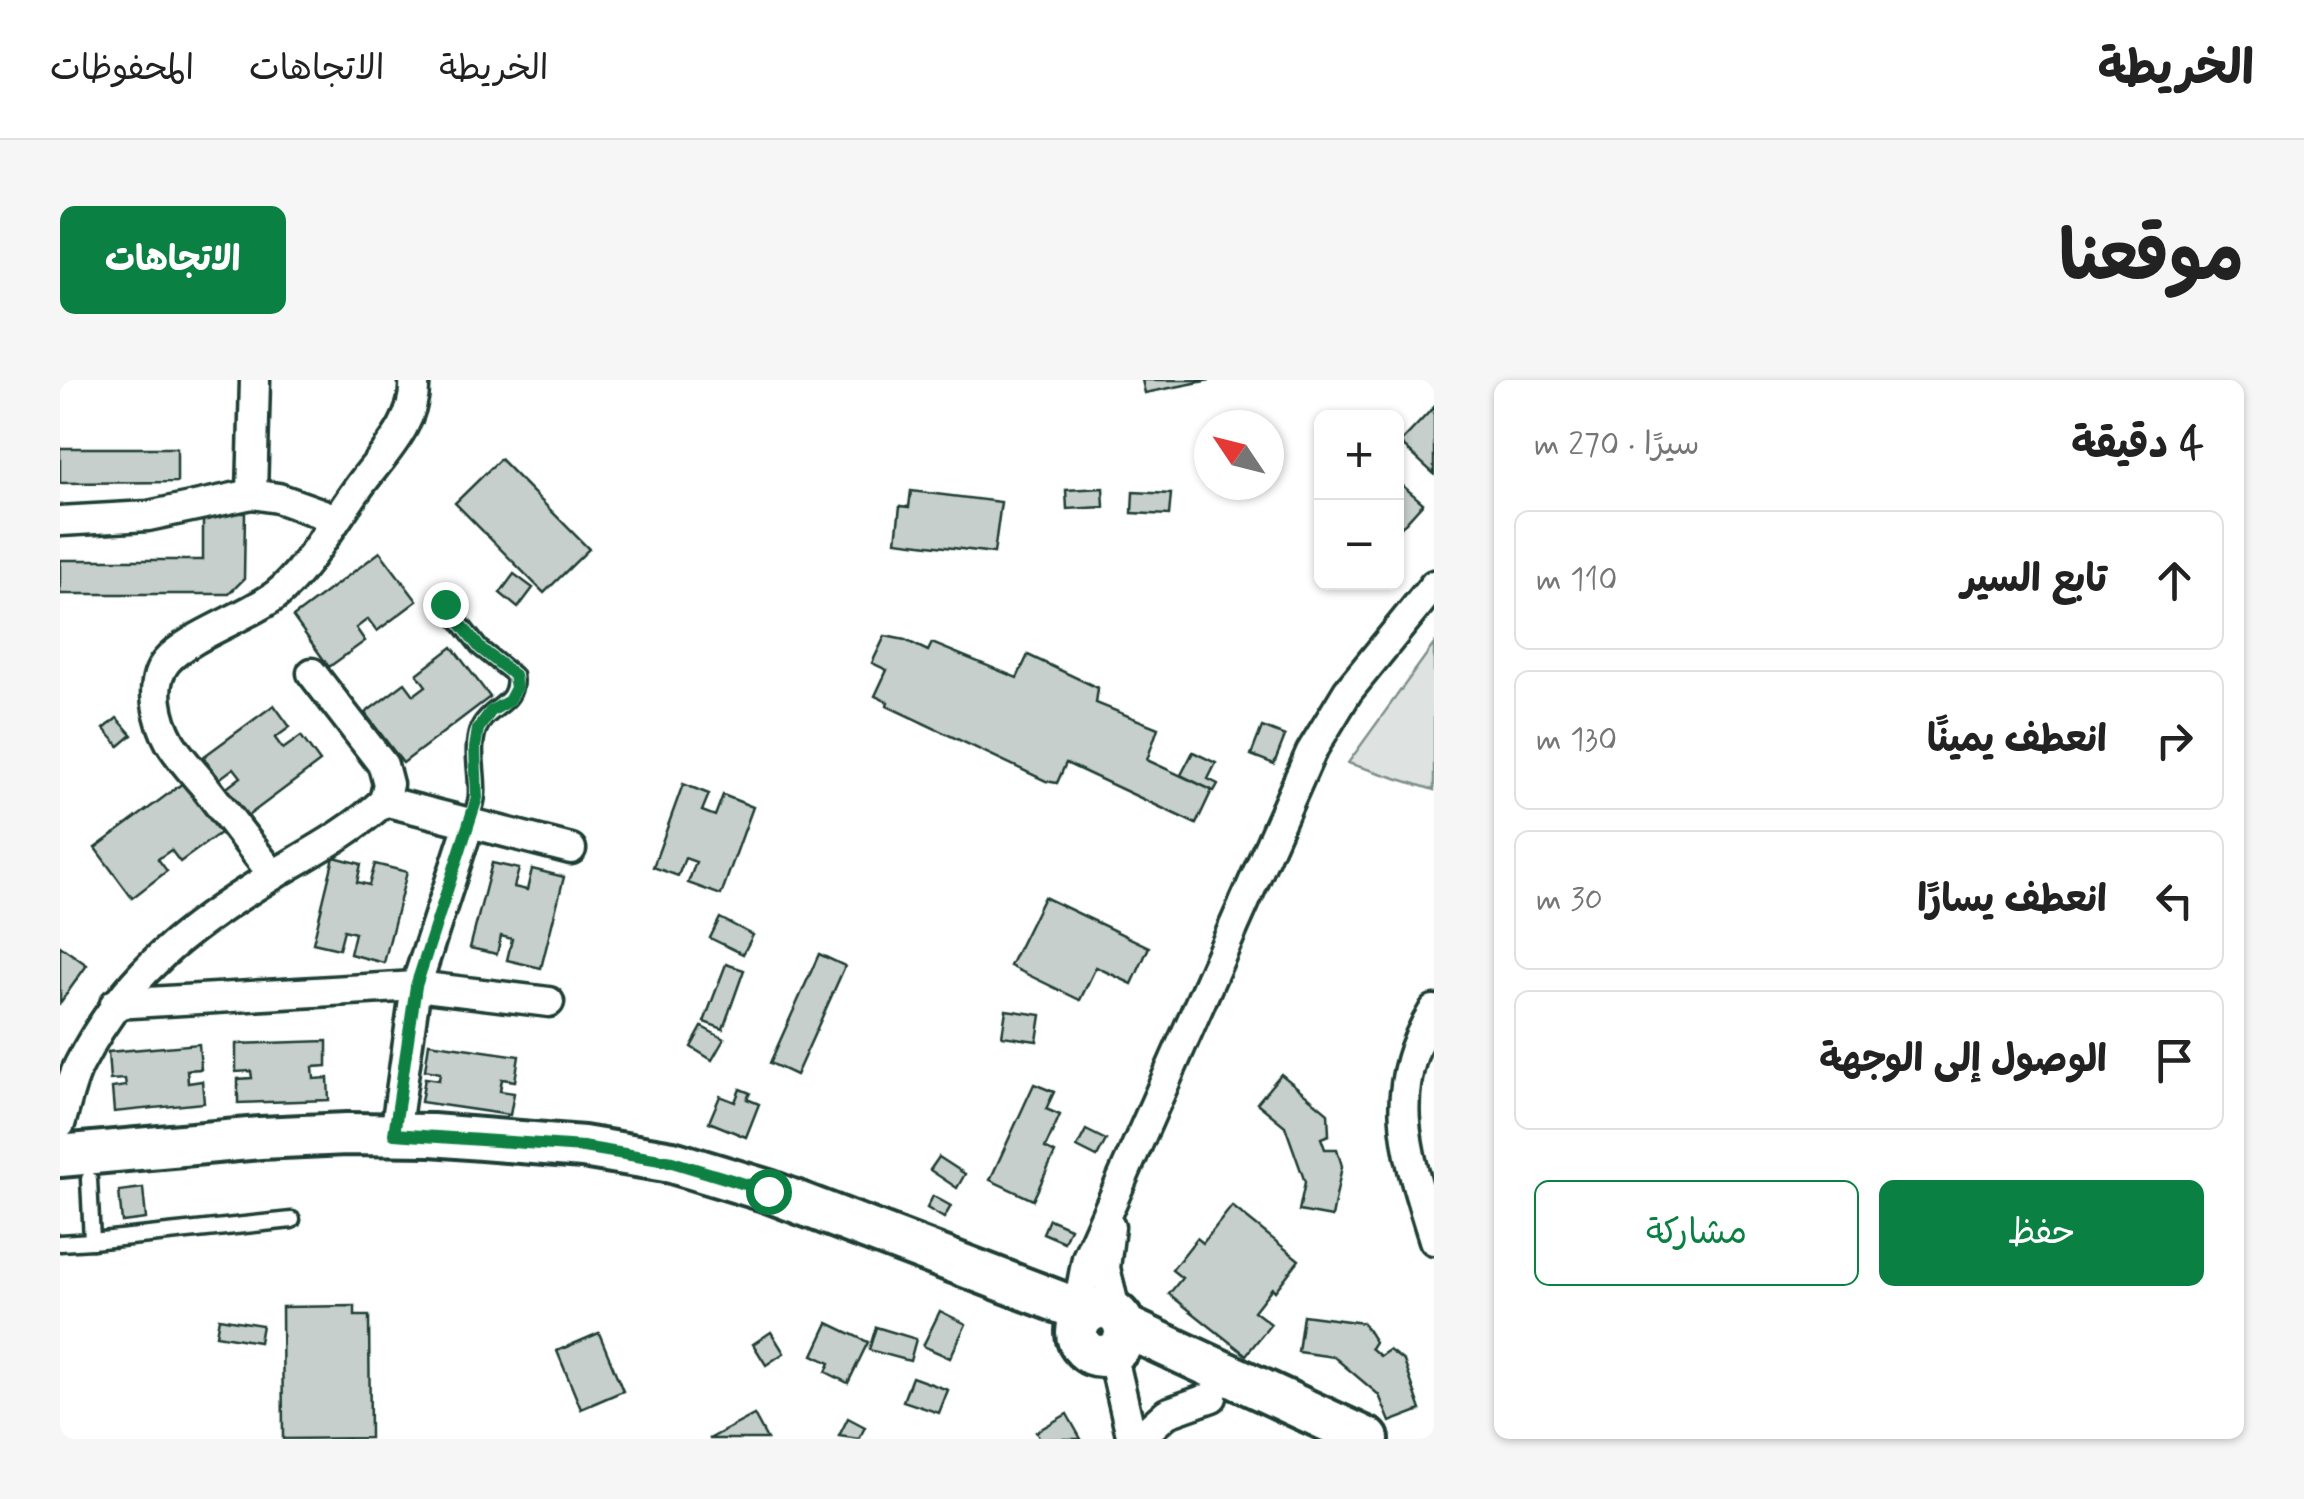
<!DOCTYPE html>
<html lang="ar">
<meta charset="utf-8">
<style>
:root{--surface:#fff;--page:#f6f6f6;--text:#222;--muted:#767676;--line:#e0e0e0;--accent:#0b8043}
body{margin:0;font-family:Mynerve,"Playpen Sans Arabic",sans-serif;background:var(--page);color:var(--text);direction:rtl}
.controls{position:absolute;right:30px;top:30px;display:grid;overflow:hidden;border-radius:15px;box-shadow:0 2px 8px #0004}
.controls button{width:90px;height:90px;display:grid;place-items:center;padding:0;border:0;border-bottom:2px solid var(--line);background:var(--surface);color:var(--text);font:50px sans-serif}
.compass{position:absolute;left:1134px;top:30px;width:90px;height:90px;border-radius:50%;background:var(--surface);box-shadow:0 2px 8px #0004;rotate:305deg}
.stop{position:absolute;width:30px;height:30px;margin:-22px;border:8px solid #0b8043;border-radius:50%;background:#fff}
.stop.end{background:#0b8043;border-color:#fff;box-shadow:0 2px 10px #0008}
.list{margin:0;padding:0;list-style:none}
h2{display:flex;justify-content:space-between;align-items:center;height:130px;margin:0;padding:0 40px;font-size:42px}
h2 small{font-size:32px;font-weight:400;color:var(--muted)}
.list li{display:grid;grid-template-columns:65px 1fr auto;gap:30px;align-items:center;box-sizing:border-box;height:140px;margin:0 20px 20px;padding:0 20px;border:2px solid var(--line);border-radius:15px}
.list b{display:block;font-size:38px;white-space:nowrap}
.list em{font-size:32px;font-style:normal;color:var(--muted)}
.actions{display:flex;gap:20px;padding:30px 40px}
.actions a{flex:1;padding:22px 0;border:2px solid var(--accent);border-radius:15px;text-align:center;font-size:35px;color:var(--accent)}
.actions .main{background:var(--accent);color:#fff}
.icon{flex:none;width:55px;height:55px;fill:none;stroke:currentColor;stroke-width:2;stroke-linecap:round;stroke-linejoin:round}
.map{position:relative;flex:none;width:1374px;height:1059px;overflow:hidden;direction:ltr;border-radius:15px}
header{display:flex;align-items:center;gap:60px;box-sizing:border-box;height:140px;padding:0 50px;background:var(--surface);border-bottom:2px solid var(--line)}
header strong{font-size:48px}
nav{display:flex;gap:55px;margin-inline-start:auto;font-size:35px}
.intro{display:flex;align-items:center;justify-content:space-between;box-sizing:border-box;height:240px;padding:0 60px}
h1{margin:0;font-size:70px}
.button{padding:25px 45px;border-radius:15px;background:var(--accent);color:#fff;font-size:35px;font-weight:700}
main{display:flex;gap:60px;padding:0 60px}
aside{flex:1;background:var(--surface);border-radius:15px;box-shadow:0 2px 8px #0004}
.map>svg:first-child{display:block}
.green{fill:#dee3e2;stroke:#7e908b;stroke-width:2.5}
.building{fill:#c7cfcc;stroke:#1f3d34;stroke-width:2.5}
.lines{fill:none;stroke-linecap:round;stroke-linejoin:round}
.lane-casing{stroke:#1f3d34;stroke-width:21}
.street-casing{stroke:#1f3d34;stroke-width:35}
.secondary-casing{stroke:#1f3d34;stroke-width:48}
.lane{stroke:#fff;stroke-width:14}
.street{stroke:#fff;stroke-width:28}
.secondary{stroke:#fff;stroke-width:40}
.route{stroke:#0b8043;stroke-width:12}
</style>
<header>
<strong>الخريطة</strong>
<nav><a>الخريطة</a><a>الاتجاهات</a><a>المحفوظات</a></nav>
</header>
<div class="intro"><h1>موقعنا</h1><a class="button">الاتجاهات</a></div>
<main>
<aside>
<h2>4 دقيقة<small>سيرًا · 270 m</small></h2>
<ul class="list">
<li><svg class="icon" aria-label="ahead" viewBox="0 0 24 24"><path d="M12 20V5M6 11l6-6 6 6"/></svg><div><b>تابع السير</b></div><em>110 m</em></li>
<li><svg class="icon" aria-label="right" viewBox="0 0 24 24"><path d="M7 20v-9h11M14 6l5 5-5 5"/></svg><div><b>انعطف يمينًا</b></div><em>130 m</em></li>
<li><svg class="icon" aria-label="left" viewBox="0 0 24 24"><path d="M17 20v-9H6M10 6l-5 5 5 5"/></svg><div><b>انعطف يسارًا</b></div><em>30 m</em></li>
<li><svg class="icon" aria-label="arrive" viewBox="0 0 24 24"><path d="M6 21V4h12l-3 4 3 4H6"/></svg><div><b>الوصول إلى الوجهة</b></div></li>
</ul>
<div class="actions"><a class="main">حفظ</a><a>مشاركة</a></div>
</aside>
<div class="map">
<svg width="1374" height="1059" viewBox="0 0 1374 1059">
<rect width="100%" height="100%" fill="#fff"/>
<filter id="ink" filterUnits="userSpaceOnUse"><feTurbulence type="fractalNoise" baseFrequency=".01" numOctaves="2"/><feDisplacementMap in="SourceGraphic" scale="20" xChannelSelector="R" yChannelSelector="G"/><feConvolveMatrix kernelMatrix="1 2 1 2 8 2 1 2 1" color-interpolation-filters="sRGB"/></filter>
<g filter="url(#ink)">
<polygon class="green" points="1374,264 1374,410 1288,383"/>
<g class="building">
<polygon points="1082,0 1150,0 1085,13"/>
<polygon points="1374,27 1374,94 1340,63"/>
<polygon points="0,68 117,68 117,102 0,103"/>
<polygon points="440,79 529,169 484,213 395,123"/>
<polygon points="1336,100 1363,123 1336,153"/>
<polygon points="1043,108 1044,127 1007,129 1006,110"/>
<polygon points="851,111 941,122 934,173 836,161 840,126 849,127"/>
<polygon points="1073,112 1111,114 1109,135 1072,133"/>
<polygon points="143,132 185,133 184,199 169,214 0,214 0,180 143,180"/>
<polygon points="320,172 357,221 317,251 308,239 296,248 305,261 269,287 233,237"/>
<polygon points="454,194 473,208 458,228 440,213"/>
<polygon points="825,256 845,260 868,271 872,263 957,298 968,275 1038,308 1036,323 1098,348 1087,380 1152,410 1136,444 1006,383 997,403 986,401 827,326 828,322 815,316 827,290 812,283"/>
<polygon points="392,267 430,317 343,383 305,333 345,303 354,315 366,306 357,294"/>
<polygon points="214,325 230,347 215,358 223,369 241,356 260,382 185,438 164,410 181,397 174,388 159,399 143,377"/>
<polygon points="57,338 72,355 59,366 44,349"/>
<polygon points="1202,347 1225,356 1214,384 1191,375"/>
<polygon points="1133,372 1156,383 1148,399 1158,404 1154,411 1121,395"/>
<polygon points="123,403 160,453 120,482 111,470 98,479 107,491 72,518 35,468"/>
<polygon points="623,404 649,414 642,431 655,436 663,415 693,427 661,515 628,503 636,482 625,478 618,496 593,487"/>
<polygon points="274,477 301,484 297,502 309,505 315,484 347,492 324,583 290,574 295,553 284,550 279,569 253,563"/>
<polygon points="432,483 459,489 454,507 467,510 472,489 504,497 481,588 447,580 452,559 441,556 437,574 410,568"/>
<polygon points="984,517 1089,567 1072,604 1036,587 1020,620 950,586"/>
<polygon points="660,538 693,555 683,574 650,558"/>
<polygon points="0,566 27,585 0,623"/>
<polygon points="759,574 785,586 736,695 710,683"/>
<polygon points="666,584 684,590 663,649 644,642"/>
<polygon points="946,630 981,635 977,661 942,656"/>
<polygon points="642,647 664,659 652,680 631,667"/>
<polygon points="267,661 267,686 253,687 254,699 268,698 269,720 178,723 178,699 192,698 191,691 176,692 176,664"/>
<polygon points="369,663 459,676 455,701 442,699 440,711 454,713 450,735 361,722 365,698 379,700 380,693 365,690"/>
<polygon points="139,664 141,689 127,690 128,703 142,701 144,723 54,732 52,708 66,706 65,699 50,700 48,672"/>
<polygon points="1221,694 1268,733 1269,755 1261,758 1265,769 1277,769 1282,786 1272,837 1239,831 1245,802 1225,746 1197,723"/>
<polygon points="974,704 994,712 986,729 1000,735 985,768 995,773 973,820 930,800"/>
<polygon points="680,709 690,713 687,719 699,724 686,757 649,742 660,716 675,722"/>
<polygon points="1026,750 1046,760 1037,777 1017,767"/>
<polygon points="879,777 905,794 897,808 870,790"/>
<polygon points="83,808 86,839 62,842 59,811"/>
<polygon points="873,816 891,826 884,838 867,828"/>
<polygon points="1172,826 1239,880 1215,911 1212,908 1194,931 1211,944 1186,975 1109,914 1122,898 1112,890 1137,858 1143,863"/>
<polygon points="989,839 1010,848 1004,862 983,853"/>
<polygon points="295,926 295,936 309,936 310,1058 223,1059 222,927"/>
<polygon points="880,931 906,944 890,978 863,966"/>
<polygon points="1243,935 1303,943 1315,962 1311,968 1320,976 1329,970 1344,981 1361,1030 1330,1042 1319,1015 1274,977 1238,972"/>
<polygon points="159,938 202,945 199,962 156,955"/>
<polygon points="768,943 808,962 788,1003 766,992 770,983 753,975"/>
<polygon points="816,947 856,959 850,981 809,970"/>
<polygon points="711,952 724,973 706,985 693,964"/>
<polygon points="539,953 563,1011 521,1029 497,971"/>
<polygon points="852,997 888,1010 879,1033 843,1021"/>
<polygon points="1007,1034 1021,1059 980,1059 976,1052"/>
<polygon points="694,1035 707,1059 649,1059"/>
<polygon points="788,1038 805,1047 799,1059 779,1056"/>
</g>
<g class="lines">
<defs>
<g id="lane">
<path d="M385 224 420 268 454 295C459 326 428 325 418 350 411 370 418 393 417 414 417 424 412 434 409 444"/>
<polyline points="29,799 32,861 232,840"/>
<polyline points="0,863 32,861"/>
</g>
<g id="street">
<polyline points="192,114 195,0"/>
<polyline points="0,141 88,136 192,114 218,118 274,138"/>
<polyline points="324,421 511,469"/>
<path d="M213 495C190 465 166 434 143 404 132 391 119 377 110 362 98 340 88 305 106 282 126 257 187 237 216 215 247 191 279 132 304 100 327 70 357 40 354 0"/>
<polyline points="55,624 356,606 489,622"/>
<path d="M1374 630C1323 711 1348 776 1374 860"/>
<path d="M0 744C6 725 10 703 19 685 66 593 129 546 215 494 252 472 292 451 324 421L328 404 323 385 252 293"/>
<polyline points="335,754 356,606 409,444"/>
<polyline points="1050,847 1045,888 1056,934"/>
<polyline points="1029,932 1021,910 1027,878 1251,372 1288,311 1374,205"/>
<polyline points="1052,973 1072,1059"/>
<polyline points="1078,1059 1107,1033 1152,1017"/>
</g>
<g id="secondary">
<polyline points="0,776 200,758 287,754 372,755 523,767 612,782 708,811 1028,933"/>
<circle cx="1041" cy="952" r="24"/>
<polyline points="1064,946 1308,1059"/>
</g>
</defs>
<use href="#lane" class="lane-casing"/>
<use href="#street" class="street-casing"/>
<use href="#secondary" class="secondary-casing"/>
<use href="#lane" class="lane"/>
<use href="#street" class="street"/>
<use href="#secondary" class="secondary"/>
</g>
</g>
<g class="lines" filter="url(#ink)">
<polyline class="route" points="385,224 420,268 454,295 456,308 449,321 431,331 418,349 415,368 417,418 356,606 334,754 523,767 612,782 708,811"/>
</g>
</svg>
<div class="controls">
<button>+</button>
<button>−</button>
</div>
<svg class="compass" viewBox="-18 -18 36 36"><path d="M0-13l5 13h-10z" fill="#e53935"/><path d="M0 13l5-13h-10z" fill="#767676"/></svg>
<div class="stop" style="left:708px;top:811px"></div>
<div class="stop end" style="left:385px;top:224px"></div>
</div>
</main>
